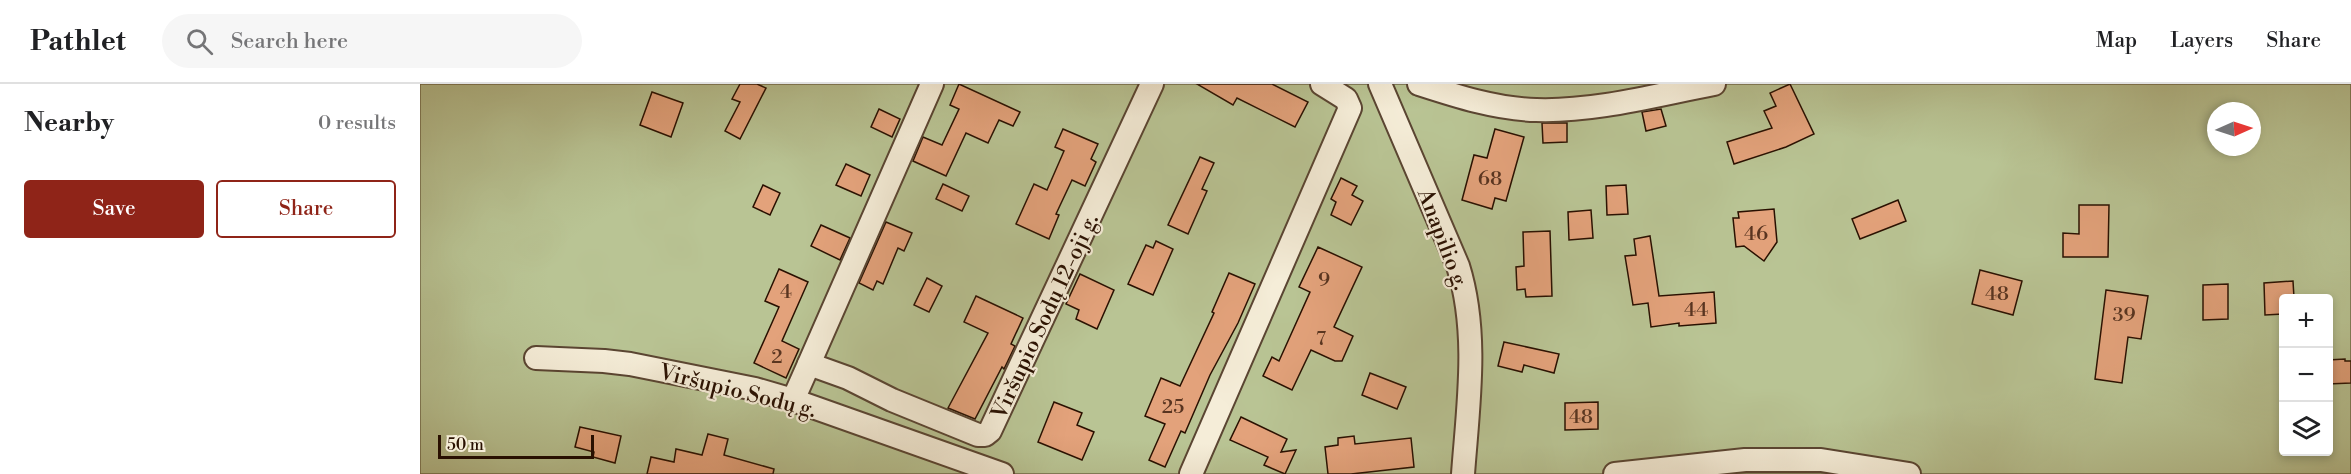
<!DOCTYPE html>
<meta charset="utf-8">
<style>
:root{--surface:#fff;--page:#f6f6f6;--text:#202124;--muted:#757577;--line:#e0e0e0;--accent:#8f2418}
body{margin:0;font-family:"Libre Bodoni",serif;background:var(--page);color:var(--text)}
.controls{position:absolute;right:18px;bottom:18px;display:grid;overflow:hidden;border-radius:6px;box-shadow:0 3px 9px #0003}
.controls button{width:54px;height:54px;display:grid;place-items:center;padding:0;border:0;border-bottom:2px solid var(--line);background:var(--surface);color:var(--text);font:30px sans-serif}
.compass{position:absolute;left:1787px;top:18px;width:54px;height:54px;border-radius:50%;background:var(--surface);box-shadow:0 3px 9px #0003;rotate:87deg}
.scale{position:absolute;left:18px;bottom:15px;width:156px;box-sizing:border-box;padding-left:6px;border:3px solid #291001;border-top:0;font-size:16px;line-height:21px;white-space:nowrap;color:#291001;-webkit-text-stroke:4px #f5edd8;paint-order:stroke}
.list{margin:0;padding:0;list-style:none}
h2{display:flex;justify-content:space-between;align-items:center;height:78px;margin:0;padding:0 24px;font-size:26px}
h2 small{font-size:20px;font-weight:400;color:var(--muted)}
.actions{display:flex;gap:12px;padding:18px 24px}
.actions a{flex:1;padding:14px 0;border:2px solid var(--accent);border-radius:6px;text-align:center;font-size:21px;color:var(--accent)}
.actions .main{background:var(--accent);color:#fff}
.icon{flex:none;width:33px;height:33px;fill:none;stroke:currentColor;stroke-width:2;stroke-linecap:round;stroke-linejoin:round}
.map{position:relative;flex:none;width:1931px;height:390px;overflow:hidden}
header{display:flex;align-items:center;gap:36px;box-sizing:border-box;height:84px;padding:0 30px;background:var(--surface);border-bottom:2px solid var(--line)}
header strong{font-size:28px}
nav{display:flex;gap:33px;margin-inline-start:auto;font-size:21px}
.search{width:420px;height:54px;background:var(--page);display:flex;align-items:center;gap:15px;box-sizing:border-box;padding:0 21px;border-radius:33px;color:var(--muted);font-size:22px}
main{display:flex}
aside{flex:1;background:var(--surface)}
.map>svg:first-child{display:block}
.green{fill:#b9c494;stroke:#716a4a;stroke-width:1.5;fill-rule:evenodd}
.building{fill:#e3a27b;stroke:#291001;stroke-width:1.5}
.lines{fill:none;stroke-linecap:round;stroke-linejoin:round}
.minor-casing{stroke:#5a4532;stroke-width:26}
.minor{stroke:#f5edd8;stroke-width:22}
.labels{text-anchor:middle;stroke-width:4.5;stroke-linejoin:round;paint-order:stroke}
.number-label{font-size:20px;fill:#583420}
.street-label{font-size:22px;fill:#291001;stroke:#f5edd8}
</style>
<header>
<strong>Pathlet</strong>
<div class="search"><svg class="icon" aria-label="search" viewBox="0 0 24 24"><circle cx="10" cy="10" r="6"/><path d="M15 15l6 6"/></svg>Search here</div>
<nav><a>Map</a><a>Layers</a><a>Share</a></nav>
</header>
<main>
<aside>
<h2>Nearby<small>0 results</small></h2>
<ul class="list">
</ul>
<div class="actions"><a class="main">Save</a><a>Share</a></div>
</aside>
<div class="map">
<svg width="1931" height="390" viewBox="0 0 1931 390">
<rect width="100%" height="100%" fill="#efe4c3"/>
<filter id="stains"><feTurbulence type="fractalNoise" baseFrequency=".00333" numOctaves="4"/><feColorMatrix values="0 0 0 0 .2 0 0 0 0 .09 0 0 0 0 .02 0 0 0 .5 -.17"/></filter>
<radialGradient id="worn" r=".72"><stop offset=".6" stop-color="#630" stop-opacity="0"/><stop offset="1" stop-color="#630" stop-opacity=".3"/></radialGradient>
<path class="green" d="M0 0H1931V390H0ZM1796 27H1832V63H1796ZM1864 214H1908V368H1864Z"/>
<g class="building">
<polygon points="320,0 337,0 346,4 320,55 305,47 320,18 312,15"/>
<polygon points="539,0 600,28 593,42 579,36 568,59 546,49 526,92 493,77 503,53 522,61 539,25 530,21"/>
<polygon points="777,0 852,0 888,18 875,43 817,14 813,21"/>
<polygon points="1370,0 1394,50 1366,63 1314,80 1307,58 1352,44 1344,27 1356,22 1350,9"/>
<polygon points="232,8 263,19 251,53 220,41"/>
<polygon points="459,25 480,35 472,53 451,43"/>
<polygon points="1241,25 1246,42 1226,47 1222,28"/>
<polygon points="1122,39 1147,39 1147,58 1123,59"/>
<polygon points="643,45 678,60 671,75 676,78 665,102 652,96 636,130 639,131 629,155 596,140 614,100 627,106 644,67 635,63"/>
<polygon points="1075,45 1104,53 1086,117 1075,114 1072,125 1042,116 1054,71 1067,74"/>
<polygon points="780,73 794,79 782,105 787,107 768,150 748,141"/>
<polygon points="426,80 450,91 441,112 416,101"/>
<polygon points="921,94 937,102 932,111 943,117 931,141 911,131 916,118 911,115"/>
<polygon points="523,100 549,112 542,127 516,115"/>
<polygon points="343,101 360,109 350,131 333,123"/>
<polygon points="1206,101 1208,130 1187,131 1186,102"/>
<polygon points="1478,116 1486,137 1440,155 1432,135"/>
<polygon points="1659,121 1689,121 1688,173 1643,173 1643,149 1659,150"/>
<polygon points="1354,125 1357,158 1344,177 1324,162 1316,163 1313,134 1319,134 1318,128"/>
<polygon points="1171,126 1173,154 1149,156 1148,128"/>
<polygon points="466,138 492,149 484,167 478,164 463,200 457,197 453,206 439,199"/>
<polygon points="401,141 430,154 420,176 391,162"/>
<polygon points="1130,147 1132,212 1106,213 1105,205 1097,206 1096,183 1104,182 1103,148"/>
<polygon points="1230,152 1239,212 1294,208 1296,239 1259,242 1259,239 1231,243 1228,219 1213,221 1205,172 1216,171 1214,155"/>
<polygon points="736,157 753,165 733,211 708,200 726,161 733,164"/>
<polygon points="898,163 942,183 914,243 933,252 922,277 915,277 891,266 872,306 843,292 852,273 859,277 890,208 879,203"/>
<polygon points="359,185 388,198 362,257 379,265 366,294 334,279 359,223 345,217"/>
<polygon points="1560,186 1602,197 1593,231 1552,220"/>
<polygon points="809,189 835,200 818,239 790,291 765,349 761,347 745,383 729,376 745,340 725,332 741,294 760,302 794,229 792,228"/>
<polygon points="660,190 694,206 677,245 656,235 659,226 646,220"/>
<polygon points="507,194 522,202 509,228 494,221"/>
<polygon points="1873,197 1874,214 1863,214 1863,230 1845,231 1844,199"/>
<polygon points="1808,200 1808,235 1783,236 1783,201"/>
<polygon points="1686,206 1728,212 1721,255 1708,253 1702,299 1675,295"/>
<polygon points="556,212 603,234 591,260 595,262 584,285 582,283 555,335 528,324 568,249 544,238"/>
<polygon points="1084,258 1139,270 1134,289 1104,281 1102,288 1078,282"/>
<polygon points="1925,275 1925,277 1931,277 1931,299 1908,300 1908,276"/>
<polygon points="950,289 986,303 977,325 942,311"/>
<polygon points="634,318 662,329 657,341 674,348 662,376 618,358"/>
<polygon points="1178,318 1178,345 1145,346 1145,319"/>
<polygon points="821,333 867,355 861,368 876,366 865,390 844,381 848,373 810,356"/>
<polygon points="160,343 201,352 195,379 173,373 174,368 155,363"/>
<polygon points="288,350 308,355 304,371 354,385 353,390 227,390 231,373 254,378 256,365 282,371"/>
<polygon points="934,352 935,360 991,354 994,383 931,390 908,390 905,363 918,361 918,354"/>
</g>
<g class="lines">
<defs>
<g id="minor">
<path d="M960 0 1038 182C1059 249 1048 322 1043 390"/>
<path d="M999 0C1036 12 1076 25 1116 26 1175 28 1236 11 1294 0"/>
<polyline points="116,274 184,277 210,280 335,305 373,316 582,390"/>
<polyline points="389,280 512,0"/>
<polyline points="373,316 389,280 428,294 472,316 558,351 565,351 570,347 732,0"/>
<polyline points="771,390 930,24 926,15 902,0"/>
<polyline points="1195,390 1325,376 1401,376 1489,390"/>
</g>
</defs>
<use href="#minor" class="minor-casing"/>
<use href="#minor" class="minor"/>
</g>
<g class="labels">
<g class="number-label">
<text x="1070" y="101">68</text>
<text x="1336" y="156">46</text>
<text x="904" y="202">9</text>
<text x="366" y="214">4</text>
<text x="1577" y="216">48</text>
<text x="1276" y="232">44</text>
<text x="1704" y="237">39</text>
<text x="901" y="261">7</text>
<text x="357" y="279">2</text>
<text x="753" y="329">25</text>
<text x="1161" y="339">48</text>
</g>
<g class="street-label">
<text transform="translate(1024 155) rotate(69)" y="8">Anapilio g.</text>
<text transform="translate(624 232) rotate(-65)" y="8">Viršupio Sodų 12-oji g.</text>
<text transform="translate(318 306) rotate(14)" y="8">Viršupio Sodų g.</text>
</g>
</g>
<rect width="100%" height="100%" filter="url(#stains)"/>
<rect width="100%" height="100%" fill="url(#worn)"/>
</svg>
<div class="controls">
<button>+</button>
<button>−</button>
<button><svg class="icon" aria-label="layers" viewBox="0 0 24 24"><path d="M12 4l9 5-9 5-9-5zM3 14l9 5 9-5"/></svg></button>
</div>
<svg class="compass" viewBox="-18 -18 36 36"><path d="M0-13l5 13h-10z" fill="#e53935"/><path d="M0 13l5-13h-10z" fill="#757577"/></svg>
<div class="scale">50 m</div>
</div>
</main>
